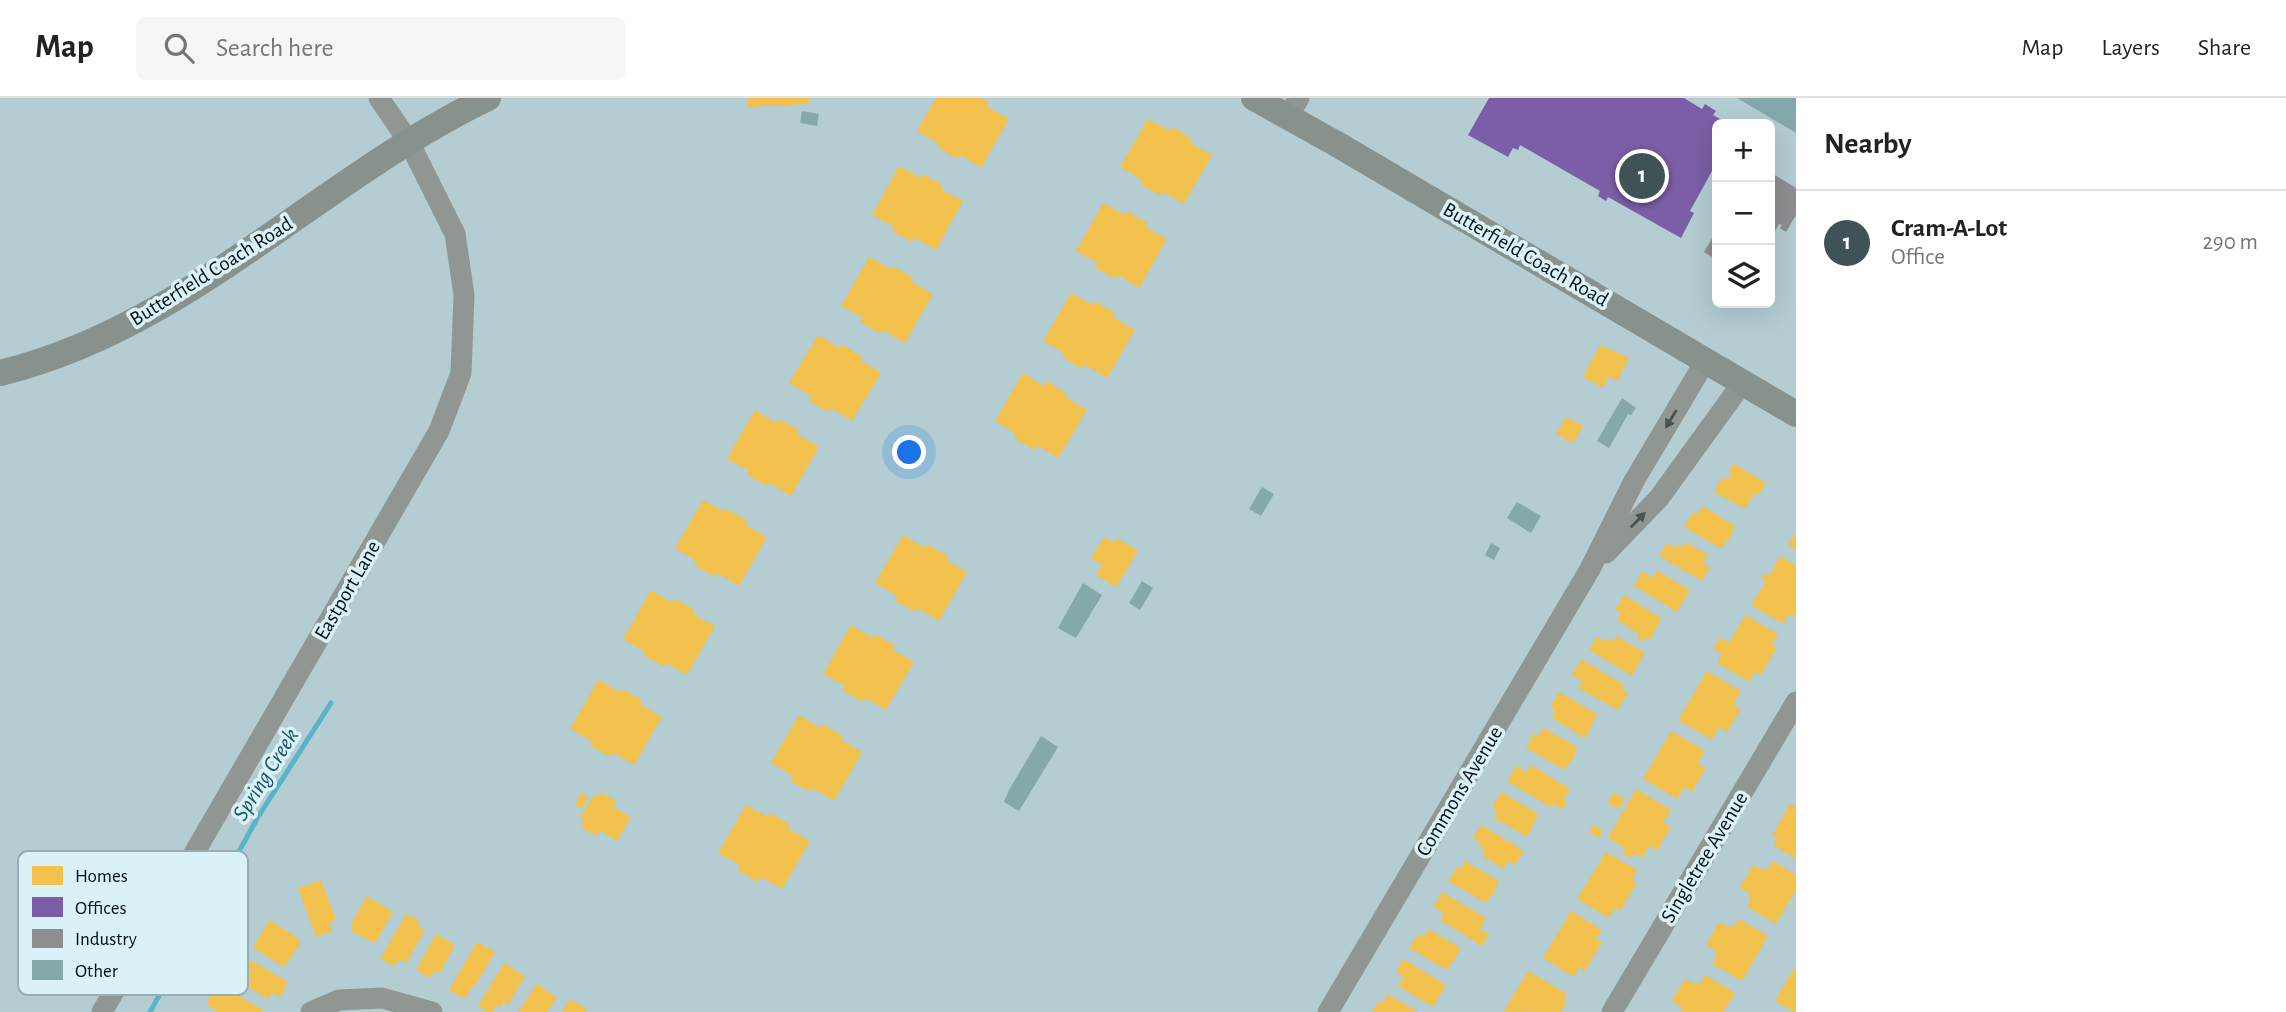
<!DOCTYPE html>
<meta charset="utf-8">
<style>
:root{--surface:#fff;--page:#f6f6f6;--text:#222;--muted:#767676;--line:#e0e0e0;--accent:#3f5256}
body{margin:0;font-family:"Alegreya Sans",sans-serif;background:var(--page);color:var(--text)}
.controls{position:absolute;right:21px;top:21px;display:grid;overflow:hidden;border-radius:10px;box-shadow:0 7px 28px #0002}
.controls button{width:63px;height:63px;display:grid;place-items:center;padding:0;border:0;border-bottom:2px solid var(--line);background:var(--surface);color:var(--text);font:35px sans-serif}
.you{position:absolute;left:910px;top:355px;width:24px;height:24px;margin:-18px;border:5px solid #fff;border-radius:50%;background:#1a73e8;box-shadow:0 0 0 10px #1a73e833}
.badge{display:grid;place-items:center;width:46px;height:46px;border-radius:50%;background:var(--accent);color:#fff;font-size:23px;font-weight:700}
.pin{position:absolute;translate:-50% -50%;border:4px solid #fff;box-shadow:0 2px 7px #0006}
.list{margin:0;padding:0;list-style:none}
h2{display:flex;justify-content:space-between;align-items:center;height:91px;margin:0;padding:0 28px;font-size:30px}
h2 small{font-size:23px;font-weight:400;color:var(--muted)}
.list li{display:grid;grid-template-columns:46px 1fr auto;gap:21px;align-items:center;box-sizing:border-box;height:105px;padding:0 28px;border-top:2px solid var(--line)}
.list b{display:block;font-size:26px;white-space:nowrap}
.list p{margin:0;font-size:23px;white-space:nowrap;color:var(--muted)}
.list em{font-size:23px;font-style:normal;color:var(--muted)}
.icon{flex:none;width:38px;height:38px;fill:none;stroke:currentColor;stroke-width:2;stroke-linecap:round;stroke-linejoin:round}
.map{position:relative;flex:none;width:1796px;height:914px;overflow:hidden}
header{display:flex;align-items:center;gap:42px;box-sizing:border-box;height:98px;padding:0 35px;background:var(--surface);border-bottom:2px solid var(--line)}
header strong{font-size:33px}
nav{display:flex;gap:38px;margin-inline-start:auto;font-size:24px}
.search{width:490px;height:63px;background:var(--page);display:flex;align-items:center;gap:18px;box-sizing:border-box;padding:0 24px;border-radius:10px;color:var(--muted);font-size:26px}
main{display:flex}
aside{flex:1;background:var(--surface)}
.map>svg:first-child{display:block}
.homes{fill:#f2c14e}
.offices{fill:#7b5ea7}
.industry{fill:#8d8d92}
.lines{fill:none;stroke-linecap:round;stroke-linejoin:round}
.stream{stroke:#59b5c6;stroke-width:5}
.building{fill:#85a9ab}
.minor{stroke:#909792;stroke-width:21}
.major{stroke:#88928d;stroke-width:26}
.oneway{fill:#485352}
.labels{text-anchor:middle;stroke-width:7;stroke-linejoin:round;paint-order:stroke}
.street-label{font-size:21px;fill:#010f13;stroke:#daf1f7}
.water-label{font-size:23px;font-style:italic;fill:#145662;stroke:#daf1f7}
.key{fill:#daf1f7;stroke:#99adb3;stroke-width:2}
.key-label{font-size:19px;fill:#010f13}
</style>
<header>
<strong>Map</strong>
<div class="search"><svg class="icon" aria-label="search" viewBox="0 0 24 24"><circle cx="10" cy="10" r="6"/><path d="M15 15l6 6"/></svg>Search here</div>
<nav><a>Map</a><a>Layers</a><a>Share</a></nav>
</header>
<main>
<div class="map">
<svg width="1796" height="914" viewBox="0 0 1796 914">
<rect width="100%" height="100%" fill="#b3cdd3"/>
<g class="homes">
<polygon points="747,0 809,0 809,6 748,9"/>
<polygon points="936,0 981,0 989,5 987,9 1009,21 981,70 960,57 957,61 937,49 939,46 917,33"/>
<polygon points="1148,21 1170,33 1172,29 1192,41 1190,45 1212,57 1184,106 1163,94 1161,98 1140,86 1142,82 1120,69"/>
<polygon points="899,68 920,80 923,76 943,87 941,91 963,103 936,152 914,140 912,144 892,133 894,129 872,117"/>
<polygon points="1103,105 1125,117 1127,113 1148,125 1145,129 1167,141 1139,190 1118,177 1115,181 1095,170 1098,165 1076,153"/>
<polygon points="869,159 891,171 893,168 913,180 911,184 933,196 905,245 883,232 881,236 860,224 863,220 841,208"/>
<polygon points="1071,195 1093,207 1095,203 1115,215 1113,219 1135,232 1107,280 1085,267 1082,271 1062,259 1064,255 1043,243"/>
<polygon points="818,237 839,250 842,246 862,259 860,262 881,275 852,323 831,310 828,314 808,302 811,298 789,285"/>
<polygon points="1600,247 1629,260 1617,283 1609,278 1603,290 1583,279"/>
<polygon points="1023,275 1044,288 1047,283 1067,296 1065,299 1087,312 1058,360 1037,347 1035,352 1014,340 1016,336 995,323"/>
<polygon points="755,312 777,325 779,321 799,332 797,336 819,349 791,398 769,385 767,388 747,377 749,373 727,361"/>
<polygon points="1566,319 1583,328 1573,345 1556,336"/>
<polygon points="1734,366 1766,385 1759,397 1755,394 1745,411 1714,394 1722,379 1728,383 1731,378 1728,376"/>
<polygon points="703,402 725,414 727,411 748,423 745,427 767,439 739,488 717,475 715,479 694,467 696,463 675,450"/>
<polygon points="1702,408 1735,428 1729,442 1726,443 1722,451 1684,429 1693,414 1697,416"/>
<polygon points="1796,433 1796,452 1788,447"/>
<polygon points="903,437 925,450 927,446 948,458 946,462 967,474 939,523 917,510 915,514 894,502 897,498 875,485"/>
<polygon points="1104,439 1114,445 1117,440 1138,453 1116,489 1096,477 1102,467 1091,460"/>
<polygon points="1686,444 1708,457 1703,466 1710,469 1702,483 1659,458 1667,445 1676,450 1678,446 1683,449"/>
<polygon points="1780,458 1796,468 1796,517 1795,519 1789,516 1783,526 1751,507 1766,483 1761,480 1764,475 1769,478"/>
<polygon points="1642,473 1653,480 1657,473 1690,492 1677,514 1634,488"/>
<polygon points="651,492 672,505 675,501 695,512 693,516 715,528 687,577 666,565 664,569 643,557 645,554 623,541"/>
<polygon points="1624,497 1661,520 1651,541 1645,540 1642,544 1637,541 1640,537 1617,522 1621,515 1615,512"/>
<polygon points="1745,517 1778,536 1772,546 1777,549 1761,577 1755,574 1749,584 1717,565 1722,556 1713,551 1720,539 1729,545"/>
<polygon points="851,527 873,540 875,536 895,548 893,552 914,564 886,612 865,600 863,604 842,592 845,588 823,576"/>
<polygon points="1616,538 1645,555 1632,578 1589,552 1597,539 1605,543 1607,540 1613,543"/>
<polygon points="1581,561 1624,587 1622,591 1628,595 1618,612 1578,590 1582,583 1572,577"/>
<polygon points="1707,573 1741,593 1733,607 1741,611 1727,634 1719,629 1712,642 1678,622"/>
<polygon points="598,582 620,594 622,591 642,602 640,606 662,619 634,667 613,655 610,659 589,647 592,643 570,631"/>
<polygon points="1559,594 1597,616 1587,638 1583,639 1552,620 1555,611 1551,608"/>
<polygon points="799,617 820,630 822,626 843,638 841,642 862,654 834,703 812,690 810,694 790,683 793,678 771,665"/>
<polygon points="1543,630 1577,649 1574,659 1564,672 1526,650 1534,636 1538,638"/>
<polygon points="1671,633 1705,653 1698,666 1706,670 1692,694 1684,689 1677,701 1643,681"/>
<polygon points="1531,667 1570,691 1564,701 1567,703 1562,712 1553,706 1550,709 1507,683 1516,668 1527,674"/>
<polygon points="1636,691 1671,712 1663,725 1671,729 1657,753 1649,748 1642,760 1634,756 1631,760 1622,755 1625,750 1608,740"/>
<polygon points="601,694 617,703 613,709 631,719 617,743 599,732 596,738 581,729 584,723 580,720 594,697 598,699"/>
<polygon points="1501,694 1538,716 1528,738 1525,738 1494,720 1497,715 1494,714 1496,710 1492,708"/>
<polygon points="581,695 588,699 582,711 575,707"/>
<polygon points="1613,695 1625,701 1619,711 1607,705"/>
<polygon points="1790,706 1796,709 1796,761 1773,747 1777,740 1772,737"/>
<polygon points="746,707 768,719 770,715 791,727 788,731 810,743 782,791 760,779 757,784 737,772 740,767 718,755"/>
<polygon points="1481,727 1524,753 1515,767 1508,763 1504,771 1482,758 1485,753 1479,749 1481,745 1473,740"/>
<polygon points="1593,727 1603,733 1599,740 1589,734"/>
<polygon points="1606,754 1637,772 1632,782 1637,785 1620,813 1615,810 1609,820 1577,801"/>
<polygon points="1465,763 1499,783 1493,797 1490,798 1486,805 1448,783 1457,769 1461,771"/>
<polygon points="1773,763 1796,777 1796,792 1776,826 1747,809 1751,801 1748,799 1750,796 1740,789 1753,767 1764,773 1766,769 1768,771"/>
<polygon points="321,782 336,822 329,825 332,833 316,839 298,790"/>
<polygon points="1442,794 1486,820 1480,831 1489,836 1482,848 1440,822 1444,815 1433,809"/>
<polygon points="367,798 393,814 375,845 351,833 351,826"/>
<polygon points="1571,813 1602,832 1596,841 1602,844 1585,873 1580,869 1574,879 1543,860"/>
<polygon points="406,816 420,823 417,828 425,832 406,865 399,861 395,869 380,861"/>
<polygon points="1739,821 1768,838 1742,883 1712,866 1717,858 1714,856 1716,853 1706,847 1719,824 1730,830 1732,826 1735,828"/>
<polygon points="269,822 296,839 300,846 284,869 253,850"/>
<polygon points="1428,831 1459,849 1460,853 1447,872 1409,850 1418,836 1424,839"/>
<polygon points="436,836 455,847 439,876 434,873 430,880 416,872"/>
<polygon points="477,844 495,854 475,888 473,887 464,901 449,892"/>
<polygon points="243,858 288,884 280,899 272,895 268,901 231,879"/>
<polygon points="1403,861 1446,887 1433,909 1398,888 1404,879 1396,874"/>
<polygon points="504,865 525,878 508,907 503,904 500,910 496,907 492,914 488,914 478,908"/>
<polygon points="1796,867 1796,914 1794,914 1775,903"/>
<polygon points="1528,873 1567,896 1563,903 1566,905 1561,914 1504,913"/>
<polygon points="1705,877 1735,895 1723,914 1680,914 1683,910 1672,903 1685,881 1696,887 1698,884 1701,885"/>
<polygon points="218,886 263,912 262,914 218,914 206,906"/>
<polygon points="537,886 557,900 547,914 518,914"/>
<polygon points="1387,896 1418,914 1372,914 1378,903 1382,906"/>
<polygon points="570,901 587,911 585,914 562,914"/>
</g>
<polygon class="offices" points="1489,0 1684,0 1702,11 1705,6 1716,13 1713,17 1729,26 1717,26 1717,64 1690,113 1694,115 1681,140 1608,99 1606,103 1598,98 1600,93 1520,47 1518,52 1513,50 1508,59 1468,37"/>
<g class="industry">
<polygon points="1770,74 1796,90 1796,117 1786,134 1780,130 1782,127 1779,126 1770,142"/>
<polygon points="1717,132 1717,162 1704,154"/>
</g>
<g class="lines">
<polyline class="stream" points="150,914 258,719 331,605"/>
</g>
<g class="building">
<polygon points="1737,0 1796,0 1796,35"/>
<polygon points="802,13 819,16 817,28 800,25"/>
<polygon points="1622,300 1636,310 1631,317 1628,316 1609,350 1597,343"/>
<polygon points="1262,389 1274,396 1261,418 1249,411"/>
<polygon points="1517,404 1541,418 1531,435 1507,420"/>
<polygon points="1491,445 1500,450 1494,462 1485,457"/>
<polygon points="1142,483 1153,490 1140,512 1129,505"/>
<polygon points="1083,485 1102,497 1076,540 1058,530"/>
<polygon points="1041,638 1058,649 1019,713 1004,704 1009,692"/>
</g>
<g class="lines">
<g class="minor">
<polyline points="1288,18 1299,0"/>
<polyline points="1606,455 1659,400 1743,284"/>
<polyline points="102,914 439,333 461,275 464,197 455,136 409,44 379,0"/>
<polyline points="311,914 339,902 382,900 432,914"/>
<polyline points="1328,914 1590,471 1634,383 1706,262"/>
<polyline points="1612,914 1796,604"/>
</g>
<g class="major">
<polyline points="1254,0 1335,45 1796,316"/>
<path d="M0 275C187 230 319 81 488 0"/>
</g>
</g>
<defs><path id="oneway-solid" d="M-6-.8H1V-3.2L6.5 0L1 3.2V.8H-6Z" transform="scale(1.75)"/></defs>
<g class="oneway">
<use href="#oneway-solid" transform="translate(1671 321) rotate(121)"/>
<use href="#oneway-solid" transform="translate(1638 422) rotate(-46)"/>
</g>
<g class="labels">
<g class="street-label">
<text transform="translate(1526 156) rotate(30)" y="7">Butterfield Coach Road</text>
<text transform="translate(211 173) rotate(-32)" y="7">Butterfield Coach Road</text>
<text transform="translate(347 492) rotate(-60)" y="7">Eastport Lane</text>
<text transform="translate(1459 693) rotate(-59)" y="7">Commons Avenue</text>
<text transform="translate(1704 759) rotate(-59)" y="7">Singletree Avenue</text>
</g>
<g class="water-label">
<text transform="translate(265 676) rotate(-58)" y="8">Spring Creek</text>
</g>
</g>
<rect x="18" y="753" width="230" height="144" rx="10" class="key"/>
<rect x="32" y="768" width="31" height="19" fill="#f2c14e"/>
<rect x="32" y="799" width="31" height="20" fill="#7b5ea7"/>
<rect x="32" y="831" width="31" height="19" fill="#8d8d92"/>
<rect x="32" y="862" width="31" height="20" fill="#85a9ab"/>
<g class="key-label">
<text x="75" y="784">Homes</text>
<text x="75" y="816">Offices</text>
<text x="75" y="847">Industry</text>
<text x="75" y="879">Other</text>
</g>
</svg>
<div class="controls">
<button>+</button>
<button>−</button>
<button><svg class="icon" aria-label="layers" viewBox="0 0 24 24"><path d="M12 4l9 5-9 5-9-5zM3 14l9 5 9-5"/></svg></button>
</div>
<div class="you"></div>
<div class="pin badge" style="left:1642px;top:78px">1</div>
</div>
<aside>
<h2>Nearby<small></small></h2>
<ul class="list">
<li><span class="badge">1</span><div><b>Cram-A-Lot</b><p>Office</p></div><em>290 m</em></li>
</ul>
</aside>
</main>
